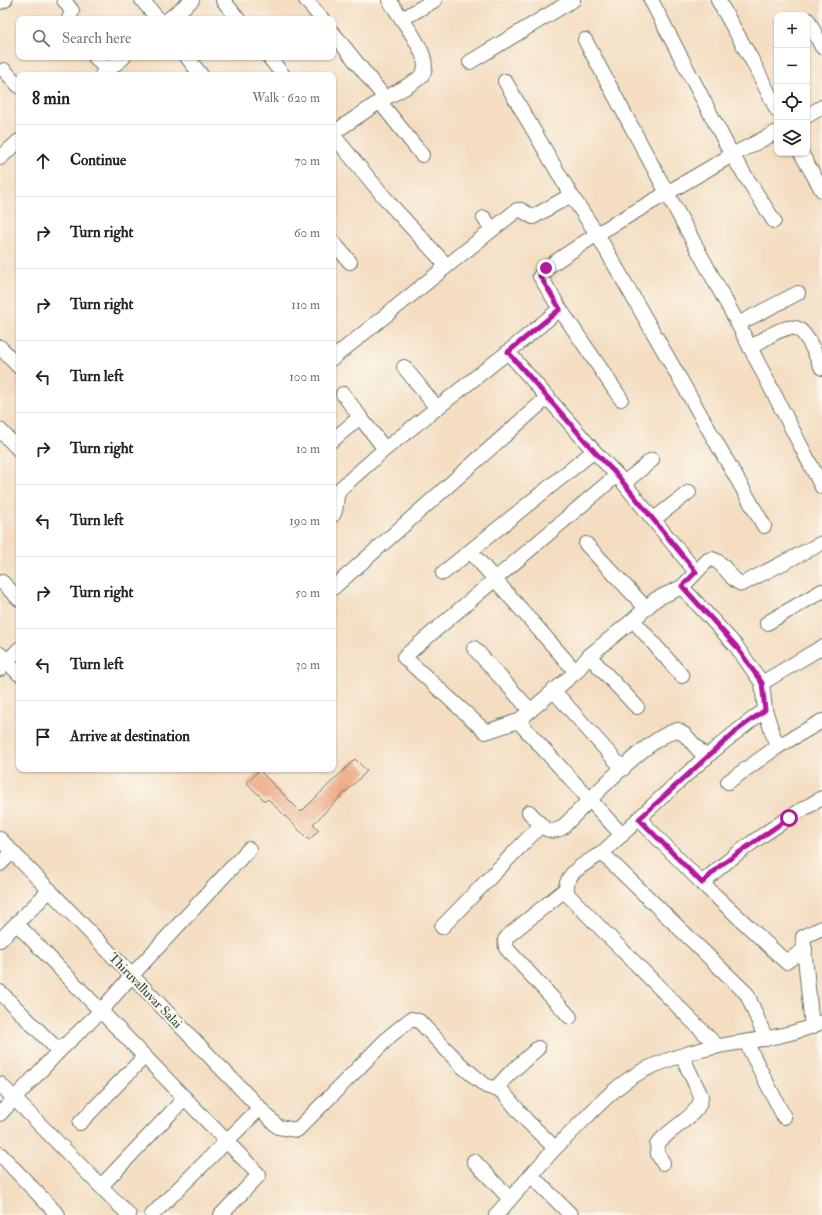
<!DOCTYPE html>
<meta charset="utf-8">
<style>
:root{--surface:#fff;--page:#f2f2f2;--text:#202124;--muted:#757577;--line:#e0e0e0}
body{margin:0;font-family:"IM FELL Double Pica",serif;background:var(--page);color:var(--text)}
.controls{position:absolute;right:12px;top:12px;display:grid;overflow:hidden;border-radius:8px;box-shadow:0 1px 3px #0004}
.controls button{width:36px;height:36px;display:grid;place-items:center;padding:0;border:0;border-bottom:1px solid var(--line);background:var(--surface);color:var(--text);font:20px sans-serif}
.stop{position:absolute;width:12px;height:12px;margin:-9px;border:3px solid #b5179e;border-radius:50%;background:#fff}
.stop.end{background:#b5179e;border-color:#fff;box-shadow:0 1px 4px #0008}
.list{margin:0;padding:0;list-style:none}
h2{display:flex;justify-content:space-between;align-items:center;height:52px;margin:0;padding:0 16px;font-size:17px}
h2 small{font-size:13px;font-weight:400;color:var(--muted)}
.list li{display:grid;grid-template-columns:26px 1fr auto;gap:12px;align-items:center;box-sizing:border-box;height:72px;padding:0 16px;border-top:1px solid var(--line)}
.list b{display:block;font-size:15px;white-space:nowrap}
.list em{font-size:13px;font-style:normal;color:var(--muted)}
.icon{flex:none;width:22px;height:22px;fill:none;stroke:currentColor;stroke-width:2;stroke-linecap:round;stroke-linejoin:round}
.map{position:relative;flex:none;width:822px;height:1215px;overflow:hidden}
.search{position:absolute;background:var(--surface);box-shadow:0 1px 3px #0004;left:16px;top:16px;width:320px;height:44px;display:flex;align-items:center;gap:10px;box-sizing:border-box;padding:0 14px;border-radius:8px;color:var(--muted);font-size:15px}
.panel{position:absolute;background:var(--surface);box-shadow:0 1px 3px #0004;left:16px;top:72px;width:320px;height:700px;border-radius:8px}
.map>svg:first-child{display:block}
.building{fill:#eba57c}
.lines{fill:none;stroke-linecap:round;stroke-linejoin:round}
.minor-casing{stroke:#6a7565;stroke-width:16}
.minor{stroke:#fff;stroke-width:14}
.route{stroke:#b5179e;stroke-width:5}
.labels{text-anchor:middle;stroke-width:4;stroke-linejoin:round;paint-order:stroke}
.street-label{font-size:13px;fill:#1f3d34;stroke:#fbf7ec}
</style>
<div class="map">
<svg width="822" height="1215" viewBox="0 0 822 1215">
<rect width="100%" height="100%" fill="#fbf7ec"/>
<filter id="ink" filterUnits="userSpaceOnUse"><feTurbulence type="fractalNoise" baseFrequency=".025" numOctaves="2"/><feDisplacementMap in="SourceGraphic" scale="8" xChannelSelector="R" yChannelSelector="G"/><feConvolveMatrix kernelMatrix="1 2 1 2 8 2 1 2 1" color-interpolation-filters="sRGB"/></filter>
<filter id="wash" filterUnits="userSpaceOnUse"><feTurbulence type="fractalNoise" baseFrequency=".012" numOctaves="4" result="noise"/><feDisplacementMap in="SourceGraphic" scale="16" xChannelSelector="R" yChannelSelector="G"/><feGaussianBlur stdDeviation="0.9" result="paint"/><feColorMatrix in="noise" values="0 0 0 0 0 0 0 0 0 0 0 0 0 0 0 0 0 1.4 0 .05"/><feComposite in="paint" operator="in"/></filter>
<g filter="url(#wash)">
<rect width="100%" height="100%" fill="#f4ddc1"/>
<g id="blocks">
<polygon class="building" points="355,759 367,771 313,824 319,830 309,840 268,799 265,801 247,783 259,770 301,812"/>
</g>
</g>
<g filter="url(#ink)">
<use href="#blocks" fill-opacity="0" stroke="#6a7565" stroke-width="1"/>
<g class="lines">
<defs>
<g id="minor">
<polyline points="64,0 72,11 69,19"/>
<polyline points="142,0 158,19"/>
<polyline points="223,0 238,19"/>
<polyline points="306,0 322,19"/>
<polyline points="389,0 402,19"/>
<polyline points="651,0 732,155 774,221"/>
<polyline points="718,0 754,64 777,110"/>
<polyline points="0,2 5,0"/>
<polyline points="169,19 192,0"/>
<polyline points="808,20 822,47"/>
<polyline points="333,33 385,98 333,133"/>
<polyline points="585,40 667,193 732,155 777,132"/>
<polyline points="95,57 108,71"/>
<polyline points="187,57 201,75"/>
<polyline points="269,57 283,75"/>
<polyline points="470,62 573,0"/>
<polyline points="4,70 19,86"/>
<polyline points="102,75 124,57"/>
<polyline points="505,81 571,195 597,234 764,526"/>
<path d="M385 98C393 94 418 81 422 75 433 61 409 30 402 19L435 0"/>
<polyline points="380,102 422,155"/>
<polyline points="807,116 822,107"/>
<polyline points="333,135 390,204 447,266 517,210 521,210 533,217 571,195"/>
<polyline points="801,153 822,190"/>
<polyline points="0,158 19,141"/>
<polyline points="484,218 492,229"/>
<polyline points="333,242 350,262"/>
<polyline points="738,324 798,293"/>
<polyline points="0,347 19,367"/>
<path d="M750 348C762 341 790 318 802 332 811 341 816 357 822 368"/>
<polyline points="508,352 560,309"/>
<polyline points="333,358 447,266"/>
<polyline points="404,367 437,408"/>
<polyline points="343,394 360,417"/>
<polyline points="621,399 560,309 540,276 546,268 597,234 667,193 738,324 822,487"/>
<polyline points="0,430 19,450"/>
<polyline points="333,440 360,417 385,449 508,352 594,451 617,475 696,572"/>
<polyline points="617,475 404,657 486,732 518,721 576,672 589,656 633,620 656,599 682,587"/>
<polyline points="624,483 652,460"/>
<path d="M333 515C339 506 333 498 341 488L385 449"/>
<polyline points="654,519 689,492"/>
<polyline points="586,544 646,608"/>
<polyline points="471,552 576,672"/>
<polyline points="443,573 594,451"/>
<polyline points="2,582 19,599"/>
<polyline points="333,588 548,397"/>
<polyline points="633,620 682,676"/>
<polyline points="767,623 822,591"/>
<polyline points="474,648 530,710"/>
<polyline points="0,654 19,674"/>
<polyline points="589,656 637,707"/>
<polyline points="0,669 19,649"/>
<polyline points="762,683 822,647"/>
<polyline points="553,690 623,769"/>
<path d="M765 710C707 752 655 804 602 853L747 994 766 1039"/>
<polyline points="518,721 622,835"/>
<path d="M777 747 765 710 762 683 736 646 682 587 708 560 712 559C726 563 729 580 742 584L822 543"/>
<polyline points="728,782 777,747 822,721"/>
<polyline points="529,812 541,825"/>
<polyline points="639,819 702,883 786,962 805,949"/>
<path d="M0 839 278 1127 297 1130 391 1035 411 1019 419 1021 462 1066 486 1086 502 1091 527 1121 555 1148C584 1122 609 1088 644 1070 665 1060 696 1050 719 1046 753 1040 790 1037 822 1022"/>
<path d="M602 853C587 863 558 875 569 896L717 1046"/>
<polyline points="0,864 12,852"/>
<path d="M702 883C738 850 780 822 822 798"/>
<polyline points="566,889 509,935 505,940 506,948 570,1017"/>
<polyline points="17,924 259,1175 221,1215"/>
<path d="M442 927 541 825C549 832 553 832 562 828 585 805 649 735 678 730L686 736 706 758"/>
<polyline points="0,940 50,890"/>
<polyline points="0,992 59,1051"/>
<polyline points="812,1027 803,937 822,928"/>
<polyline points="746,1042 784,1117"/>
<polyline points="0,1084 129,1215"/>
<polyline points="495,1089 508,1075 538,1048"/>
<polyline points="0,1114 59,1051 101,1011 132,975 249,849"/>
<polyline points="80,1123 145,1056"/>
<polyline points="0,1154 58,1215"/>
<polyline points="474,1161 510,1199"/>
<path d="M663 1163 658 1154 657 1145C667 1129 702 1115 701 1096L682 1056"/>
<polyline points="531,1175 571,1215"/>
<polyline points="101,1186 185,1098"/>
<polyline points="152,1215 260,1108"/>
<polyline points="496,1215 555,1148"/>
</g>
</defs>
<use href="#minor" class="minor-casing"/>
<use href="#minor" class="minor"/>
</g>
</g>
<g class="lines" filter="url(#ink)">
<polyline class="route" points="546,268 540,276 560,309 508,352 594,451 617,475 696,572 682,586 736,646 762,683 765,710 736,731 639,819 702,883 721,865 789,818"/>
</g>
<g class="labels">
<g class="street-label">
<text transform="translate(146 990) rotate(46)" y="5">Thiruvalluvar Salai</text>
</g>
</g>
</svg>
<div class="controls">
<button>+</button>
<button>−</button>
<button><svg class="icon" aria-label="locate" viewBox="0 0 24 24"><circle cx="12" cy="12" r="6"/><path d="M12 2v4M12 18v4M2 12h4M18 12h4"/></svg></button>
<button><svg class="icon" aria-label="layers" viewBox="0 0 24 24"><path d="M12 4l9 5-9 5-9-5zM3 14l9 5 9-5"/></svg></button>
</div>
<div class="stop" style="left:789px;top:818px"></div>
<div class="stop end" style="left:546px;top:268px"></div>
<div class="search"><svg class="icon" aria-label="search" viewBox="0 0 24 24"><circle cx="10" cy="10" r="6"/><path d="M15 15l6 6"/></svg>Search here</div>
<section class="panel">
<h2>8 min<small>Walk · 620 m</small></h2>
<ul class="list">
<li><svg class="icon" aria-label="ahead" viewBox="0 0 24 24"><path d="M12 20V5M6 11l6-6 6 6"/></svg><div><b>Continue</b></div><em>70 m</em></li>
<li><svg class="icon" aria-label="right" viewBox="0 0 24 24"><path d="M7 20v-9h11M14 6l5 5-5 5"/></svg><div><b>Turn right</b></div><em>60 m</em></li>
<li><svg class="icon" aria-label="right" viewBox="0 0 24 24"><path d="M7 20v-9h11M14 6l5 5-5 5"/></svg><div><b>Turn right</b></div><em>110 m</em></li>
<li><svg class="icon" aria-label="left" viewBox="0 0 24 24"><path d="M17 20v-9H6M10 6l-5 5 5 5"/></svg><div><b>Turn left</b></div><em>100 m</em></li>
<li><svg class="icon" aria-label="right" viewBox="0 0 24 24"><path d="M7 20v-9h11M14 6l5 5-5 5"/></svg><div><b>Turn right</b></div><em>10 m</em></li>
<li><svg class="icon" aria-label="left" viewBox="0 0 24 24"><path d="M17 20v-9H6M10 6l-5 5 5 5"/></svg><div><b>Turn left</b></div><em>190 m</em></li>
<li><svg class="icon" aria-label="right" viewBox="0 0 24 24"><path d="M7 20v-9h11M14 6l5 5-5 5"/></svg><div><b>Turn right</b></div><em>50 m</em></li>
<li><svg class="icon" aria-label="left" viewBox="0 0 24 24"><path d="M17 20v-9H6M10 6l-5 5 5 5"/></svg><div><b>Turn left</b></div><em>30 m</em></li>
<li><svg class="icon" aria-label="arrive" viewBox="0 0 24 24"><path d="M6 21V4h12l-3 4 3 4H6"/></svg><div><b>Arrive at destination</b></div></li>
</ul>
</section>
</div>
